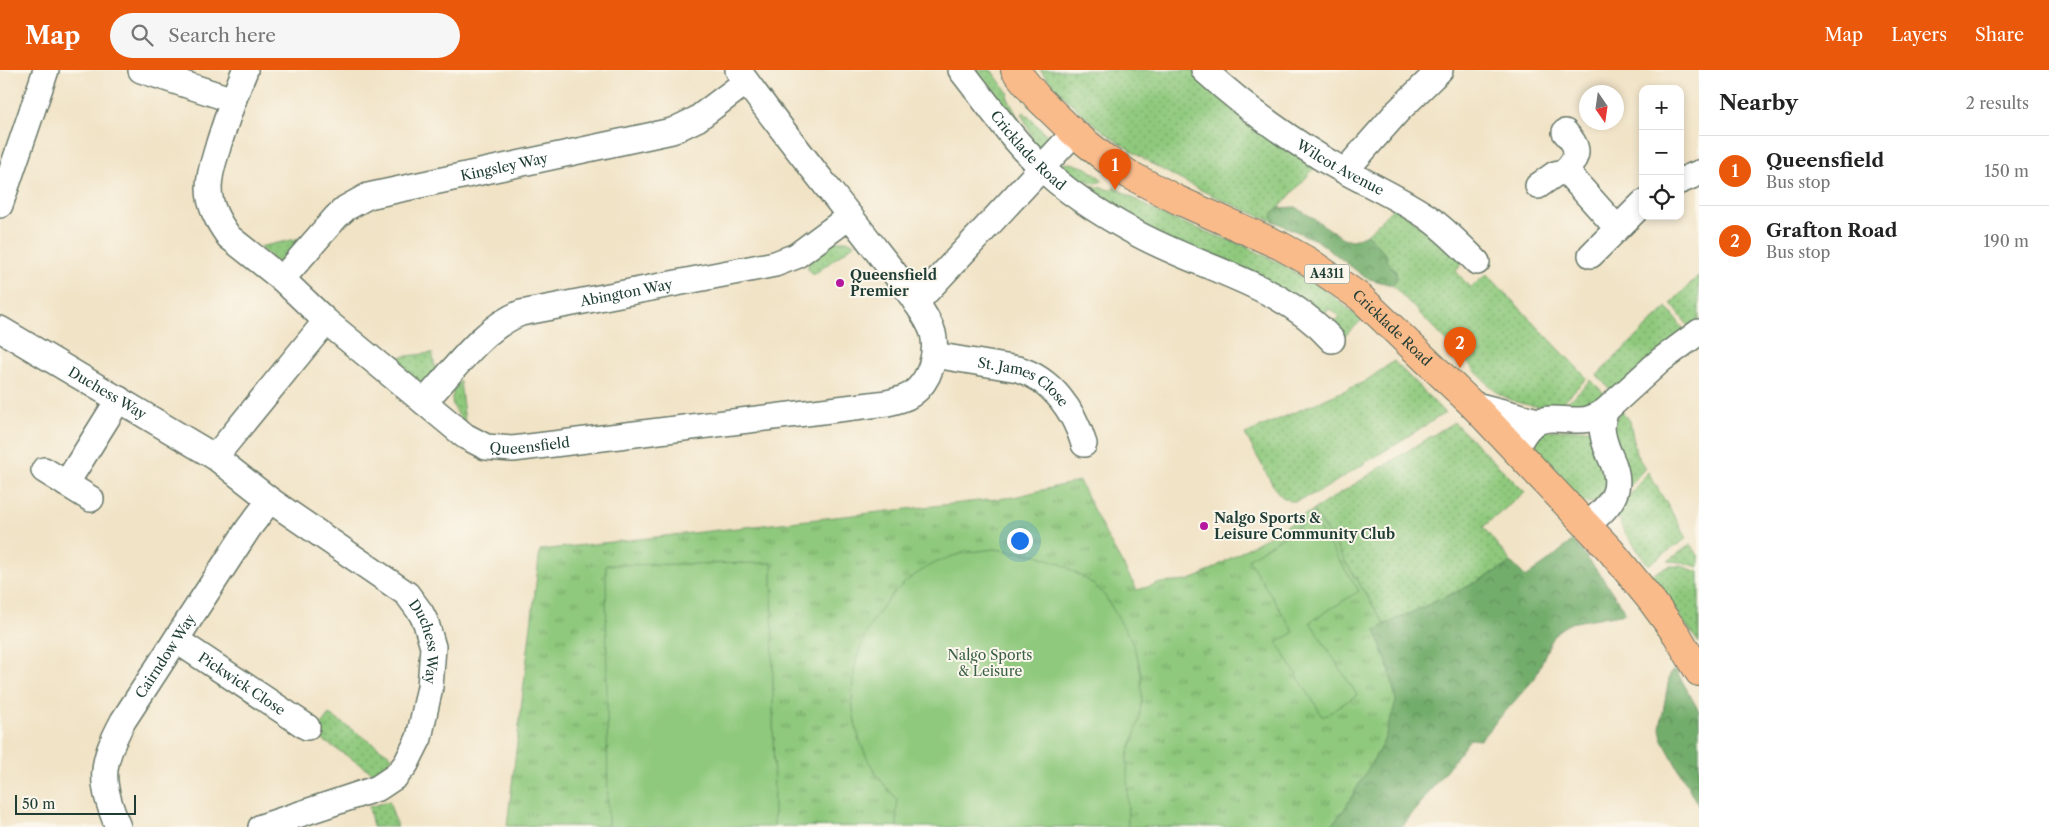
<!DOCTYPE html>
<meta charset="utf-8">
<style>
:root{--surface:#fff;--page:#f6f6f6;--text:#222;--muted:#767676;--line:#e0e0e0;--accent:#ea580c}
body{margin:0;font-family:"Libre Caslon Text",serif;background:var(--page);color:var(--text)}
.controls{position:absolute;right:15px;top:15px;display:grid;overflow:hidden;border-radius:10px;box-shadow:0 2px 8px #0003}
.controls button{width:45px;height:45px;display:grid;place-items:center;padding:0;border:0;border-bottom:1px solid var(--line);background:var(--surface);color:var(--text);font:25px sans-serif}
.compass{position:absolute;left:1579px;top:15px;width:45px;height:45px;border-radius:50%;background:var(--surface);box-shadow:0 2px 8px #0003;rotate:167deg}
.scale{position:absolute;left:15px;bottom:12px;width:121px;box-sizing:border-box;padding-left:5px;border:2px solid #1f3d34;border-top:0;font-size:14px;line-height:18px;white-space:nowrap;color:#1f3d34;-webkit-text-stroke:4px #fbf7ec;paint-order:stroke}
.you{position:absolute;left:1019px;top:470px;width:18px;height:18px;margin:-12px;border:4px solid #fff;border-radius:50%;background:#1a73e8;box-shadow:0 0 0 8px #1a73e833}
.badge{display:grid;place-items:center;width:32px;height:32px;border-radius:50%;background:var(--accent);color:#fff;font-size:16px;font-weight:700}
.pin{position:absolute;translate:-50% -41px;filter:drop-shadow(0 1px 2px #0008)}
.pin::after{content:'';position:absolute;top:26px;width:18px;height:15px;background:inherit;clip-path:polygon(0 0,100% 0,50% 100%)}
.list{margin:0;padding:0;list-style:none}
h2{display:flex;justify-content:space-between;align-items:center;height:65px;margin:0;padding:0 20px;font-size:21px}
h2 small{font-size:16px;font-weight:400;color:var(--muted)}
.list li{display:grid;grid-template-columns:32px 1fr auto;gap:15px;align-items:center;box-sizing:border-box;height:70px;padding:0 20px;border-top:1px solid var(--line)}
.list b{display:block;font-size:19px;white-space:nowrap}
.list p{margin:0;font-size:16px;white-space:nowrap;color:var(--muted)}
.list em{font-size:16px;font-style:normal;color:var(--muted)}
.icon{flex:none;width:28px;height:28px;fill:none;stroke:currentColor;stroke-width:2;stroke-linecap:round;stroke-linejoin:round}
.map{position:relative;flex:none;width:1699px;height:757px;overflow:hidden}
header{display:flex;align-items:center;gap:30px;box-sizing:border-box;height:70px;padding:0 25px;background:var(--accent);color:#fff}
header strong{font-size:24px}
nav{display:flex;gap:28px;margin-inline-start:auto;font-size:18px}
.search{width:350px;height:45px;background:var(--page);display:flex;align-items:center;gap:12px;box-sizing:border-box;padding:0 18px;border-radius:28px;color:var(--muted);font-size:19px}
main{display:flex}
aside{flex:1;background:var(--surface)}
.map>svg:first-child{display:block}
.grass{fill:url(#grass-dots);stroke:#578358}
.forest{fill:url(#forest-crowns);stroke:#497550}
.park{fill:url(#park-tufts);stroke:#578358}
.pitch{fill:#8fc97d;stroke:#578358}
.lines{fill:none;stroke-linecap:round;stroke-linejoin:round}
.minor-casing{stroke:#687767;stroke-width:28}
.major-casing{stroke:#687767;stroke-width:30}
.minor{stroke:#fff;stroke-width:25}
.major{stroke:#fabb8b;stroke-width:28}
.poi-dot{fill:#b5179e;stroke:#fbf7ec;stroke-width:2}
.labels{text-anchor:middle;stroke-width:4;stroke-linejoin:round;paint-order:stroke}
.shield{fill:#fbf7ec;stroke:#61756b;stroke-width:1}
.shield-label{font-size:12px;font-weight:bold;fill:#1f3d34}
.street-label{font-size:14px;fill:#1f3d34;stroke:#fbf7ec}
.poi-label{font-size:14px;font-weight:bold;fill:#1f3d34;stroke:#fbf7ec;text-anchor:start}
.park-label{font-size:14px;fill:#3b6046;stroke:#fbf7ec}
</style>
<header>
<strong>Map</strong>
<div class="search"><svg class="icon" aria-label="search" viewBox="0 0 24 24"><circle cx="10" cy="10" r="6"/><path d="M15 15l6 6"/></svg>Search here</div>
<nav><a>Map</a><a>Layers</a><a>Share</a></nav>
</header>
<main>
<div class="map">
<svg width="1699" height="757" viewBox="0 0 1699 757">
<defs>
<pattern id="grass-dots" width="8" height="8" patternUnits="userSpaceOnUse" patternTransform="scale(1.25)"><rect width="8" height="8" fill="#8fc97d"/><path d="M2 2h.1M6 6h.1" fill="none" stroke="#74a467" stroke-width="1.8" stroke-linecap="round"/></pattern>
<pattern id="forest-crowns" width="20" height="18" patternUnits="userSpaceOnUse" patternTransform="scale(1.25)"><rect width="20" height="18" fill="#73ad6c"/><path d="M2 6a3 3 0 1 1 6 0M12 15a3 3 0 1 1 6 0" fill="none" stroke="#5e8e5a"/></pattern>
<pattern id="park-tufts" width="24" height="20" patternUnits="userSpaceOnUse" patternTransform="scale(1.25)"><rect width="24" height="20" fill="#8fc97d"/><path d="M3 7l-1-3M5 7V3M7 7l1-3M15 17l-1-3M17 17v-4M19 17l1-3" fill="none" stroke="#74a467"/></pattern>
</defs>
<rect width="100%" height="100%" fill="#fbf7ec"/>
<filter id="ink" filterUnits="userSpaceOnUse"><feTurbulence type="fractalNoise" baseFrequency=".02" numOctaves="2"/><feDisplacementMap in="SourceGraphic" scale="10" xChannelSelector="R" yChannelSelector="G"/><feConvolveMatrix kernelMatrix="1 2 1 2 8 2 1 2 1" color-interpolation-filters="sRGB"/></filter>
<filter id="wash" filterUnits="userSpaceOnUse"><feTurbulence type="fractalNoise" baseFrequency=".0096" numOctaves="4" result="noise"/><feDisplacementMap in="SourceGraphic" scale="20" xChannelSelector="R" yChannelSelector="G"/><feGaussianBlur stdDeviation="1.12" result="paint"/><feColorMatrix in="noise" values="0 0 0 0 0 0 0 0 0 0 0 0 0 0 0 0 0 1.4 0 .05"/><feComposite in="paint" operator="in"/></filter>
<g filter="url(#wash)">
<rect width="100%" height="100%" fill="#f1e3c6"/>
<g class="grass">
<polygon points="968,0 991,0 1009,24 1007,26 1027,66"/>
<path d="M1040 0H1194L1319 93 1272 146 1275 152C1188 118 1100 74 1040 0Z"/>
<polygon points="1024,42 1047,65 1048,74 1041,84 1033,70 1022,44"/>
<polygon points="1071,93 1087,98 1103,110 1100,112 1095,113 1068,105 1057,98 1061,94"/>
<polygon points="1070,110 1110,120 1114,117 1164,146 1247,177 1279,193 1324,219 1362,250 1340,270 1332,257 1339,246 1331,239 1318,244 1192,184"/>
<path d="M1394 137 1428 160 1461 191V195L1456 201 1470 218 1487 204 1587 308 1558 337C1534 337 1515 335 1495 321L1392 215 1396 210V202L1386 190 1387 186 1367 164Z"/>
<polygon points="301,168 282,192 276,192 259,177"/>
<polygon points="838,171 849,171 855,174 813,205 808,199 808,192 831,172"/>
<polygon points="1699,205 1699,249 1689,257 1671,233"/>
<polygon points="1667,237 1685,261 1612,322 1597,305"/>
<polygon points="432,283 437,305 426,314 421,315 390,288"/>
<polygon points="1394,291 1445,343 1319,422 1296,431 1289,431 1281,426 1275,419 1245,364 1364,312"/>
<polygon points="1591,310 1608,327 1588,343 1558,341"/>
<path d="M460 311 465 353C452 339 446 327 460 311Z"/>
<polygon points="1621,340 1630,351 1636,384 1645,398 1623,424 1610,358"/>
<polygon points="1454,352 1525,422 1483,457 1512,493 1469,516 1385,555 1313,440"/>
<polygon points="1590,359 1608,414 1596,433 1582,432 1531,381 1531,366 1535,361"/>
<polygon points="1648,402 1687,468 1648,495 1622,458 1617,442"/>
<polygon points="1691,474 1699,487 1699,497 1681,492 1668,491"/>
<polygon points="1669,496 1681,496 1699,502 1699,573 1650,505"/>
<polygon points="329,644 393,687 375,704 315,665"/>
<polygon points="389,731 397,757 373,757 369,737"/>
</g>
<g class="forest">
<polygon points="1296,137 1343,168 1353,170 1367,164 1387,186 1386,190 1396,202 1396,210 1392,215 1366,208 1318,171 1275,152 1272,146 1278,138"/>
<polygon points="1573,470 1602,507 1626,543 1570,553 1559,560 1552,568 1535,608 1480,670 1470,669 1402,757 1330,757 1345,738 1383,673 1396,631 1389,599 1375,559 1469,516 1512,493 1526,507 1547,492"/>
<polygon points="1676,600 1699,641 1699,737 1662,669 1660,658 1670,603"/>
</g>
<polygon class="park" points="1079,411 1105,463 1137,520 1161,513 1187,511 1200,506 1313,440 1385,555 1375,560 1389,599 1396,631 1383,673 1345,738 1330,757 507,756 540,480 1014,427"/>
<g class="pitch">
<polygon points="1312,448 1359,521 1310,552 1357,625 1323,647 1277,573 1294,562 1248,489"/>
<path d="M994 479 1037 485 1059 493 1092 513 1105 526 1130 568 1137 585 1141 604 1142 628 1139 651 1127 689 1128 757H897V729C839 671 837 584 893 524 908 508 929 494 950 487 964 482 979 481 994 479Z"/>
<polygon points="772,493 774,757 608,757 606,495"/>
</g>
</g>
<g filter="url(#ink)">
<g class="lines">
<defs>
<g id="minor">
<polyline points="141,0 233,30"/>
<path id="s1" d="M245 0C235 24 227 48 219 73 215 88 209 102 209 118 209 137 219 153 229 167L282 209 326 251 465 366 486 377 513 379 887 333C896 331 905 329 912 324 930 311 938 284 933 263 926 241 892 200 877 181 831 121 782 62 738 0"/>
<path id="s2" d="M961 0C987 33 1011 68 1041 97 1067 123 1101 144 1134 162 1200 199 1279 212 1332 270"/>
<path id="s3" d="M1204 0C1239 32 1279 62 1320 87 1354 108 1393 124 1426 146 1445 159 1461 176 1477 192"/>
<path d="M1565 62C1579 78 1580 84 1566 101L1617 158"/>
<polyline points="1345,101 1398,41 1440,0"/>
<polyline points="1680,111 1699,103"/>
<polyline points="1538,116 1555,104 1566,101"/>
<polyline points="0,135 46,0"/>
<polyline points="1591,185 1643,133"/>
<path id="s4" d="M282 209 336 147 346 138 368 126 672 61 697 49 746 12"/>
<polyline points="916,233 1074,63"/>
<path id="s5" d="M0 259 215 387 270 430 407 524 421 543 426 553 433 577 430 617 419 668 406 694 396 706 378 718 261 757"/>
<path id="s6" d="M934 285 1018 299C1052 309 1074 341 1084 374"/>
<path id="s7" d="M424 332C453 302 482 258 521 243L775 194 796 186 850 146"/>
<polyline points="1472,334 1538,351"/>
<polyline points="1605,341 1661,290 1699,262"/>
<path d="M1516 378C1520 371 1524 362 1531 356 1545 344 1563 351 1580 350 1590 350 1597 346 1605 341 1604 346 1603 351 1602 356 1602 366 1606 377 1610 386 1626 419 1613 433 1587 455"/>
<polyline points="215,387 326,251"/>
<polyline points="44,400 91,429"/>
<polyline points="66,414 119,329"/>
<path id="s8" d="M176 570 307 657"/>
<path id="s9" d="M118 757C99 711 100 694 123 651L248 459 270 430"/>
</g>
<g id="major">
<path id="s10" d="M1015 0 1038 28 1074 63 1106 89 1130 105 1178 130 1281 176 1308 191 1360 227 1472 334 1611 481 1651 530 1677 565 1699 602"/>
</g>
</defs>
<use href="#minor" class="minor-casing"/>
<use href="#major" class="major-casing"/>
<use href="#minor" class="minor"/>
<use href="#major" class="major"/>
</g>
</g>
<g class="poi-dot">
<circle cx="840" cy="213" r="5"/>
<circle cx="1204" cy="456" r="5"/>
</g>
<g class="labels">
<rect class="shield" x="1304.5" y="194.5" width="45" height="19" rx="4"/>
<g class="shield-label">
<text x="1327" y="208">A4311</text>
</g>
<g class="street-label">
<text dy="5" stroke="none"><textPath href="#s2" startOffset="105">Cricklade Road</textPath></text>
<text dy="5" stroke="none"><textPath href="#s4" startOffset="260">Kingsley Way</textPath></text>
<text dy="5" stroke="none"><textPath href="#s3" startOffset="168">Wilcot Avenue</textPath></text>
<text dy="5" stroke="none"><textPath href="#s7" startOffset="240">Abington Way</textPath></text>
<text dy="5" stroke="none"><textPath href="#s10" startOffset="462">Cricklade Road</textPath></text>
<text dy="5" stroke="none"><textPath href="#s6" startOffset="95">St. James Close</textPath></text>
<text dy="5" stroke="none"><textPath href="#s5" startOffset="125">Duchess Way</textPath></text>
<text dy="5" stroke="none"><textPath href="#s1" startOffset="554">Queensfield</textPath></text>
<text dy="5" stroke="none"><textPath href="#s5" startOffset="539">Duchess Way</textPath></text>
<text dy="5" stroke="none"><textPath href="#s9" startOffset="189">Cairndow Way</textPath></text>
<text dy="5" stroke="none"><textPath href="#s8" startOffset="79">Pickwick Close</textPath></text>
</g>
<g class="poi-label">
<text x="850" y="210">Queensfield<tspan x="850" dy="16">Premier</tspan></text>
<text x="1214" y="453">Nalgo Sports &amp;<tspan x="1214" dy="16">Leisure Community Club</tspan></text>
</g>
<g class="park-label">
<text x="990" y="590">Nalgo Sports<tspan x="990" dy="16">&amp; Leisure</tspan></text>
</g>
</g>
</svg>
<div class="controls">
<button>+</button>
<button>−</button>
<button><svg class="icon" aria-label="locate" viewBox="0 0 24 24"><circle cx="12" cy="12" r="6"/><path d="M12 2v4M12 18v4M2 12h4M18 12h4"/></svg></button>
</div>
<svg class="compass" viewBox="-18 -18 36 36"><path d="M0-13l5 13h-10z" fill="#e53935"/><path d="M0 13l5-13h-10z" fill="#767676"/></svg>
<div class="scale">50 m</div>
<div class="you"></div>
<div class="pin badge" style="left:1115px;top:120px">1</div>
<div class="pin badge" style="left:1460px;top:298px">2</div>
</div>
<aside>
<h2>Nearby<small>2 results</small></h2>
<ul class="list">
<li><span class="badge">1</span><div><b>Queensfield</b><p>Bus stop</p></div><em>150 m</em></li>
<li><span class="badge">2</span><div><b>Grafton Road</b><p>Bus stop</p></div><em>190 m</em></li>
</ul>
</aside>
</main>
